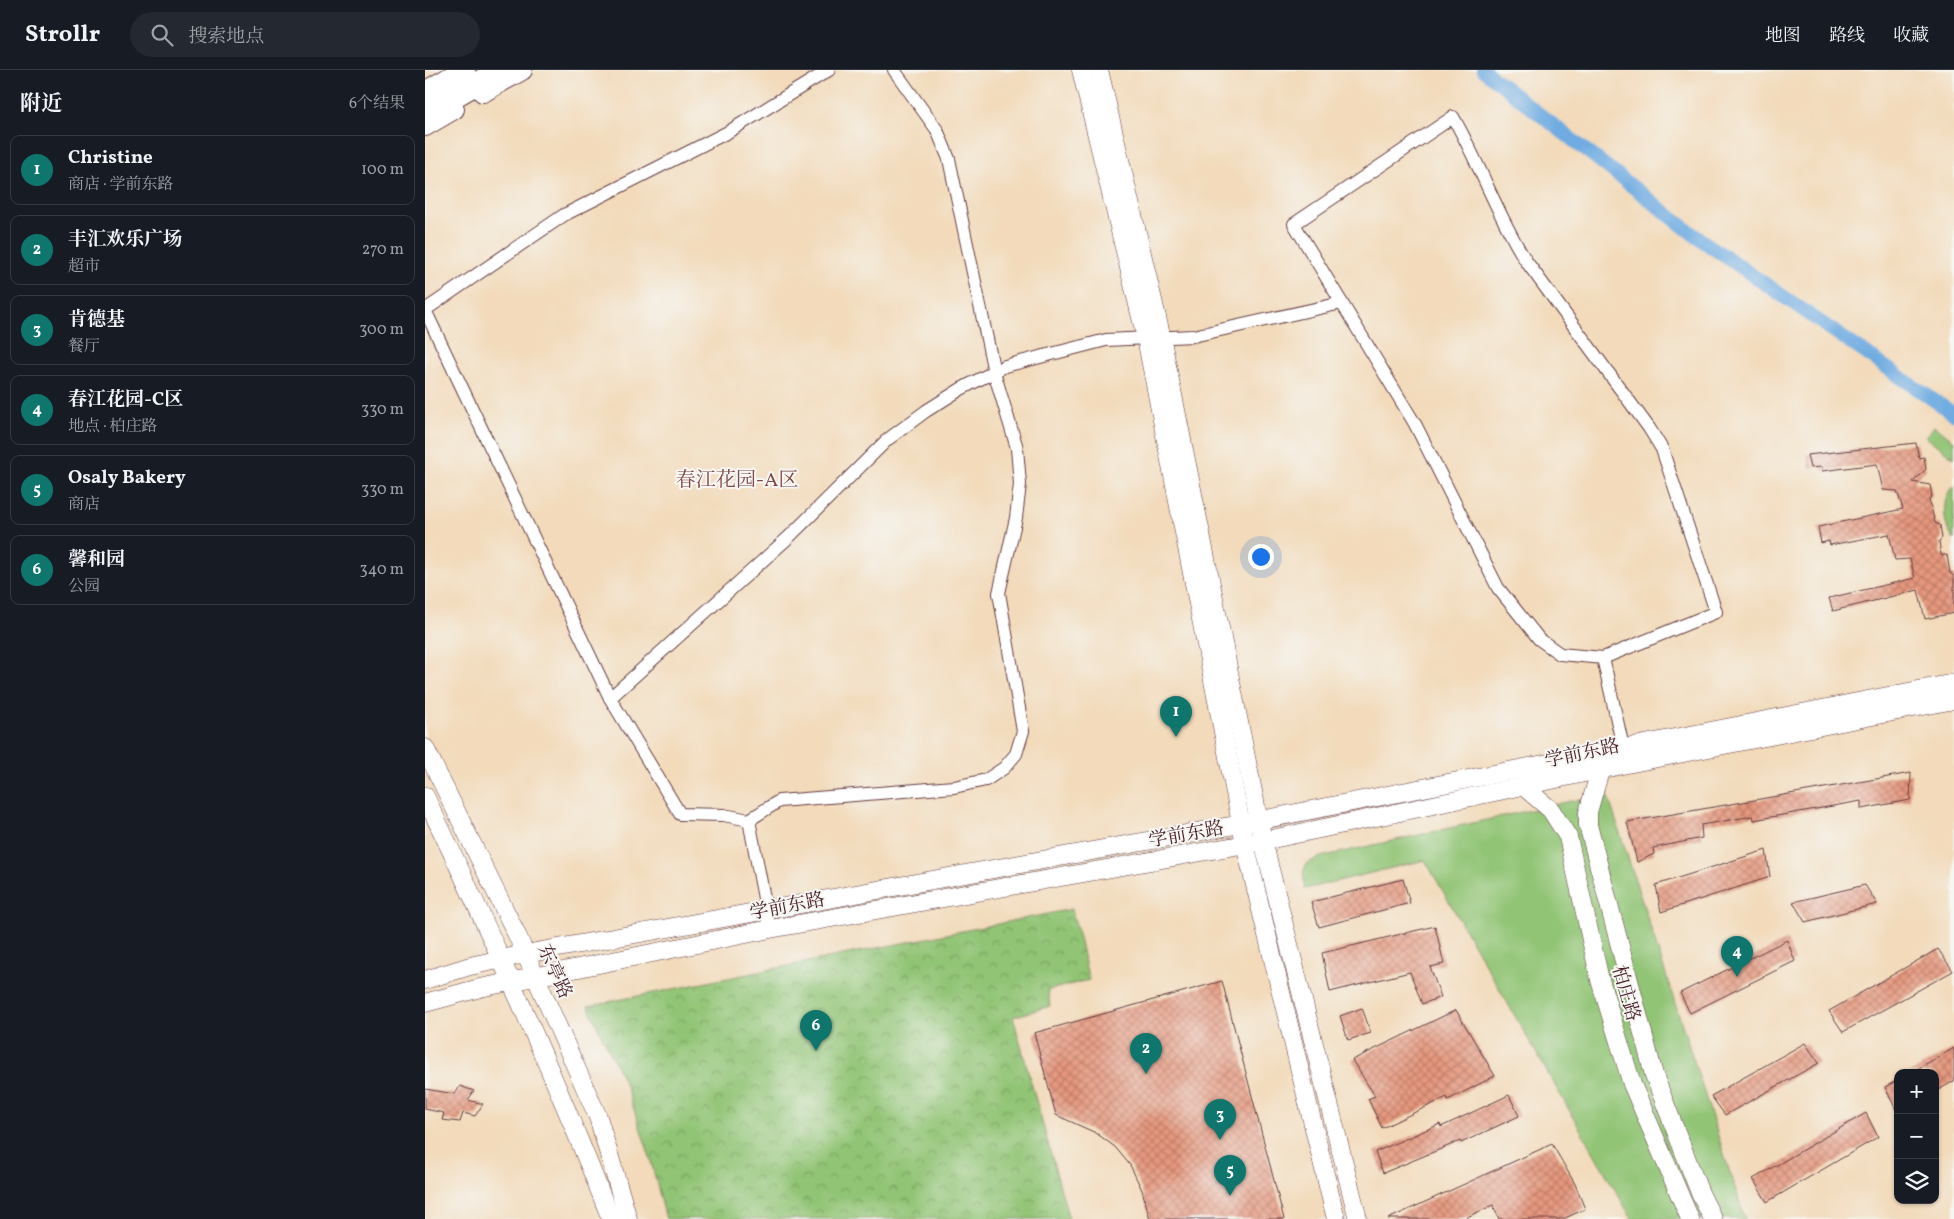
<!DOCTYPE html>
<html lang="zh">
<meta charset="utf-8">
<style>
:root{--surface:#171b24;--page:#242831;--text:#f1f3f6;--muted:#9ea1a6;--line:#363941;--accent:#0f766e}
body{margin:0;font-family:Vollkorn,"Noto Serif SC",serif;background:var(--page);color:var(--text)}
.controls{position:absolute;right:15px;bottom:15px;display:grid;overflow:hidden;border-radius:10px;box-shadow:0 1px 4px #0004}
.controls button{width:45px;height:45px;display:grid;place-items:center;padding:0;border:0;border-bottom:1px solid var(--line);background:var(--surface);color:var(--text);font:25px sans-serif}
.you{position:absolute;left:835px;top:486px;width:18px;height:18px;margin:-12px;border:4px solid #fff;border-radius:50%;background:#1a73e8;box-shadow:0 0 0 8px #1a73e833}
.badge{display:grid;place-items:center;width:32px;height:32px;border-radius:50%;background:var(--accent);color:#fff;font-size:16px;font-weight:700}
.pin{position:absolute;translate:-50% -41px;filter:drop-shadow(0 1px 2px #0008)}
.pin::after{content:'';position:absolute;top:26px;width:18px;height:15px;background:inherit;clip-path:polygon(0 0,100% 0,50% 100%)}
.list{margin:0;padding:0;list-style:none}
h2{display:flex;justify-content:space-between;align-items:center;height:65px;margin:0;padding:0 20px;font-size:21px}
h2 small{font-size:16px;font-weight:400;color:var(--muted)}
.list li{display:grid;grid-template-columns:32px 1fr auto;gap:15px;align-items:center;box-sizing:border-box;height:70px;margin:0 10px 10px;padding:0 10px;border:1px solid var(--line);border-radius:10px}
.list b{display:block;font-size:19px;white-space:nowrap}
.list p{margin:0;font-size:16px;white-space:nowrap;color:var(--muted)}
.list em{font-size:16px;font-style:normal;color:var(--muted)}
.icon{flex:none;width:28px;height:28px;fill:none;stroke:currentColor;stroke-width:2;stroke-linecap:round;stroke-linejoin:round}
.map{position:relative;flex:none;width:1529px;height:1149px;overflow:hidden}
header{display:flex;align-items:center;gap:30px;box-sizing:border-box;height:70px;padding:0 25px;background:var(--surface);border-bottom:1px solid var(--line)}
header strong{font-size:24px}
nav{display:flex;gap:28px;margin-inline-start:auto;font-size:18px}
.search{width:350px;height:45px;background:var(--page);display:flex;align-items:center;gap:12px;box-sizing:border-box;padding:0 18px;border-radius:28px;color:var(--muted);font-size:19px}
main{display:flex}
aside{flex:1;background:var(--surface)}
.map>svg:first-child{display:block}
.park{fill:url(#park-crowns);stroke:#6e7250}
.garden{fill:#91c474;stroke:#6e7250}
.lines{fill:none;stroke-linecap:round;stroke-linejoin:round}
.canal{stroke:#6face1;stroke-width:14}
.building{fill:url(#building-cross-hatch)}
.street-casing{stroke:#633b40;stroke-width:14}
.secondary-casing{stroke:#633b40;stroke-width:19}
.primary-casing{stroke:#633b40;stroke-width:22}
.highway-casing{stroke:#633b40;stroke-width:24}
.street{stroke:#fff;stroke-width:12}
.secondary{stroke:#fff;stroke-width:18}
.primary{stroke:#fff;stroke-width:20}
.highway{stroke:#fff;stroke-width:22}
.labels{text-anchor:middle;stroke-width:4;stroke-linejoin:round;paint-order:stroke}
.street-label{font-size:19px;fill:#4a1f2b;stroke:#f6f6f2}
.neighbourhood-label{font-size:20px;fill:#814948;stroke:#f6f6f2}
</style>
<header>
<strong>Strollr</strong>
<div class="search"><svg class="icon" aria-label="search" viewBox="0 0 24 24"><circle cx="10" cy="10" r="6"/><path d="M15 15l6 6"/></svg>搜索地点</div>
<nav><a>地图</a><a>路线</a><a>收藏</a></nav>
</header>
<main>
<aside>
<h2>附近<small>6个结果</small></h2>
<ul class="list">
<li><span class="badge">1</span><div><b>Christine</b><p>商店 · 学前东路</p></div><em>100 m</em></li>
<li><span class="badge">2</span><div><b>丰汇欢乐广场</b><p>超市</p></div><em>270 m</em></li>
<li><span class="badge">3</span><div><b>肯德基</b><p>餐厅</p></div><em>300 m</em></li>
<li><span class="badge">4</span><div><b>春江花园-C区</b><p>地点 · 柏庄路</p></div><em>330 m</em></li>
<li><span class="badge">5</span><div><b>Osaly Bakery</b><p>商店</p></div><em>330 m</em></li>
<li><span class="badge">6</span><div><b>馨和园</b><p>公园</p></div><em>340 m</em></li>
</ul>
</aside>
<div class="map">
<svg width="1529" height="1149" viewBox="0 0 1529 1149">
<defs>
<pattern id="park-crowns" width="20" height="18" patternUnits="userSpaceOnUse" patternTransform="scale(1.25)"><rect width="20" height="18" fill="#91c474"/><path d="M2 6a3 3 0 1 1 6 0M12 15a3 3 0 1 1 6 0" fill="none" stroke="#789f5f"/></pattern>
<pattern id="building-cross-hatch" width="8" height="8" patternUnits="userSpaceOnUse" patternTransform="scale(1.25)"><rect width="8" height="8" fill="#e6987e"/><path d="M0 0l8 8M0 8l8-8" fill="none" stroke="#bc7b67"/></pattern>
</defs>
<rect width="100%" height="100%" fill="#f6f6f2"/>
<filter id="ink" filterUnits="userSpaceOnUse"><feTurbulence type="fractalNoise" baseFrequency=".02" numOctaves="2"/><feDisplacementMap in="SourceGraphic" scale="10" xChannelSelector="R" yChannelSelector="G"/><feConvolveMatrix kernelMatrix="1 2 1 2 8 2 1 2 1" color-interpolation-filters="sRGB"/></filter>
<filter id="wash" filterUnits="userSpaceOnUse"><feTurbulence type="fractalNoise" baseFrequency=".0096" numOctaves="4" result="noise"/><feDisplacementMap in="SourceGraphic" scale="20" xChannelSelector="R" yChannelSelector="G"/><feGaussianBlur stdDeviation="1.12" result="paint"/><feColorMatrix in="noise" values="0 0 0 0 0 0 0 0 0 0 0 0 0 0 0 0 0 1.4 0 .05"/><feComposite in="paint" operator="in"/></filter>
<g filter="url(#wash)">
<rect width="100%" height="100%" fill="#f2daba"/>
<polygon class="park" points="647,839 664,910 623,920 625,936 588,947 644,1149 241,1149 224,1084 201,1016 163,936"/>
<g class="garden">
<polygon points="1509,356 1529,371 1529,388 1501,367"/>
<path d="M1529 415V470C1518 456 1515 429 1529 415Z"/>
<polygon points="1182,723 1320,1149 1207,1149 1000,790 880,819 878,803 881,794 895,787"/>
</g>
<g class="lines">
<polyline class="canal" points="1058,0 1272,167 1529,344"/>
</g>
<g id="blocks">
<g class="building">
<polygon points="1491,373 1494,388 1499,387 1501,399 1488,412 1505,415 1507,426 1504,429 1510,453 1515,455 1517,468 1514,471 1516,485 1522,485 1525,503 1529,506 1529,543 1500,549 1493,520 1408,541 1404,528 1490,508 1485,489 1470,490 1464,464 1405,475 1404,471 1396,473 1393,457 1478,439 1472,421 1458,420 1452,394 1397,401 1396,397 1385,398 1382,385"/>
<polygon points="1486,703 1485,730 1436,739 1436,731 1329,750 1328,746 1276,755 1277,768 1228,778 1229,784 1212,792 1202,752"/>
<polygon points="1341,780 1345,807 1236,842 1231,815"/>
<polygon points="978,809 985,833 894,857 886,832"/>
<polygon points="1440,815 1452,834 1380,852 1368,832"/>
<polygon points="1010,856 1019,894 1005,897 1016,927 997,934 985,902 905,922 897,883"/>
<polygon points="1362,870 1370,891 1265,943 1255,923"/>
<polygon points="1513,879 1528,901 1418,962 1404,941"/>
<polygon points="797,911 859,1149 725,1149 717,1120 705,1095 690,1077 671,1063 631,1045 609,963"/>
<polygon points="937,938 946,963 923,970 915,946"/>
<polygon points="1031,940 1070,1006 1023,1030 1022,1027 957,1058 943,1029 950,1026 927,990"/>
<polygon points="1380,973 1394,993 1300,1045 1286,1026"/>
<polygon points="1529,978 1529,1011 1510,1022 1510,1003 1485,1003"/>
<polygon points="1473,1010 1473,1044 1460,1017"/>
<polygon points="35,1016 49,1021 43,1030 58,1034 50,1046 38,1043 35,1052 17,1050 19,1043 0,1039 0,1019 30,1024"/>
<polygon points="1084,1025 1094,1046 1036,1073 1035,1071 958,1103 950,1082 1015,1054 1016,1057"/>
<polygon points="1441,1043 1453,1067 1342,1132 1328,1109"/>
<polygon points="1127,1074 1150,1114 1160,1139 1138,1149 1074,1149 1068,1135 1038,1149 963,1149"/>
</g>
</g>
</g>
<g filter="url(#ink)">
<use href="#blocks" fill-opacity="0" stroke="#633b40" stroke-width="1"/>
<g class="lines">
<defs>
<g id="street">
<polyline points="404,0 303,62 139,145 0,240 185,628 255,744 299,745 324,750 354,731 529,717 561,710 579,698 591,684 598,661 574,523 591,448 595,414 592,378 569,302 524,89 512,60 469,0"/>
<path d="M1028 47C1055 94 1072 145 1101 191L1224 358 1237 379 1291 542 1178 588 1135 584 1114 569 1073 518 990 354 869 154Z"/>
<polyline points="1178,588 1200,686"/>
<polyline points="185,628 364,467 462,370 501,341 536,319 580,296 681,270 768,266 917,233"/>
<polyline points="324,750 343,849"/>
</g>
<g id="secondary">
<polyline points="656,0 721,268 820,774 911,1149"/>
<polyline points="674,0 734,256 838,771 933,1149"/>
<polyline points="0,678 92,865 173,1047 203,1149"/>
<polyline points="1175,701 1163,742 1163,755 1229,1005 1275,1123 1288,1149"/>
<polyline points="1098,716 1126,740 1143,767 1175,910 1207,1014 1265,1149"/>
<path d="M0 726C67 865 129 1005 186 1149"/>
<polyline points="0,910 45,896 100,884 816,754 1529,613"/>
<polyline points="0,933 55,918 345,859 838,771 1202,694 1529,630"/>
</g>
<g id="primary">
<polyline points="58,22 97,0"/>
<polyline points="0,56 29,39"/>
</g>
<g id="highway">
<polyline points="0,23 39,0"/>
<polyline points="0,43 75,0"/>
</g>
</defs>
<use href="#street" class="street-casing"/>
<use href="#secondary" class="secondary-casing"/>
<use href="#primary" class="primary-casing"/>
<use href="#highway" class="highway-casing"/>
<use href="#street" class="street"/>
<use href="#secondary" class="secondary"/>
<use href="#primary" class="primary"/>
<use href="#highway" class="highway"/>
</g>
</g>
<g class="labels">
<g class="street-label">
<text transform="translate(1157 682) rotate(-12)" y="7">学前东路</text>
<text transform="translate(761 763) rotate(-10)" y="7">学前东路</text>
<text transform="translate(362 835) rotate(-11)" y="7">学前东路</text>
<text transform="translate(131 901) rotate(66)" y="7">东亭路</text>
<text transform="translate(1202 923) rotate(74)" y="7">柏庄路</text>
</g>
<g class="neighbourhood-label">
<text x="312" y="416">春江花园-A区</text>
</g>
</g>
</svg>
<div class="controls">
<button>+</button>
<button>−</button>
<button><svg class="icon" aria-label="layers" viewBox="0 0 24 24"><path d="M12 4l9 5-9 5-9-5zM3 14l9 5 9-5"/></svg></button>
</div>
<div class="you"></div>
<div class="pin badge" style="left:751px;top:667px">1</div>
<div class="pin badge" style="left:721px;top:1004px">2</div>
<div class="pin badge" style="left:795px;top:1070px">3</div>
<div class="pin badge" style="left:1312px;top:907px">4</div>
<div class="pin badge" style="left:805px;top:1126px">5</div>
<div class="pin badge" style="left:391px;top:981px">6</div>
</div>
</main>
